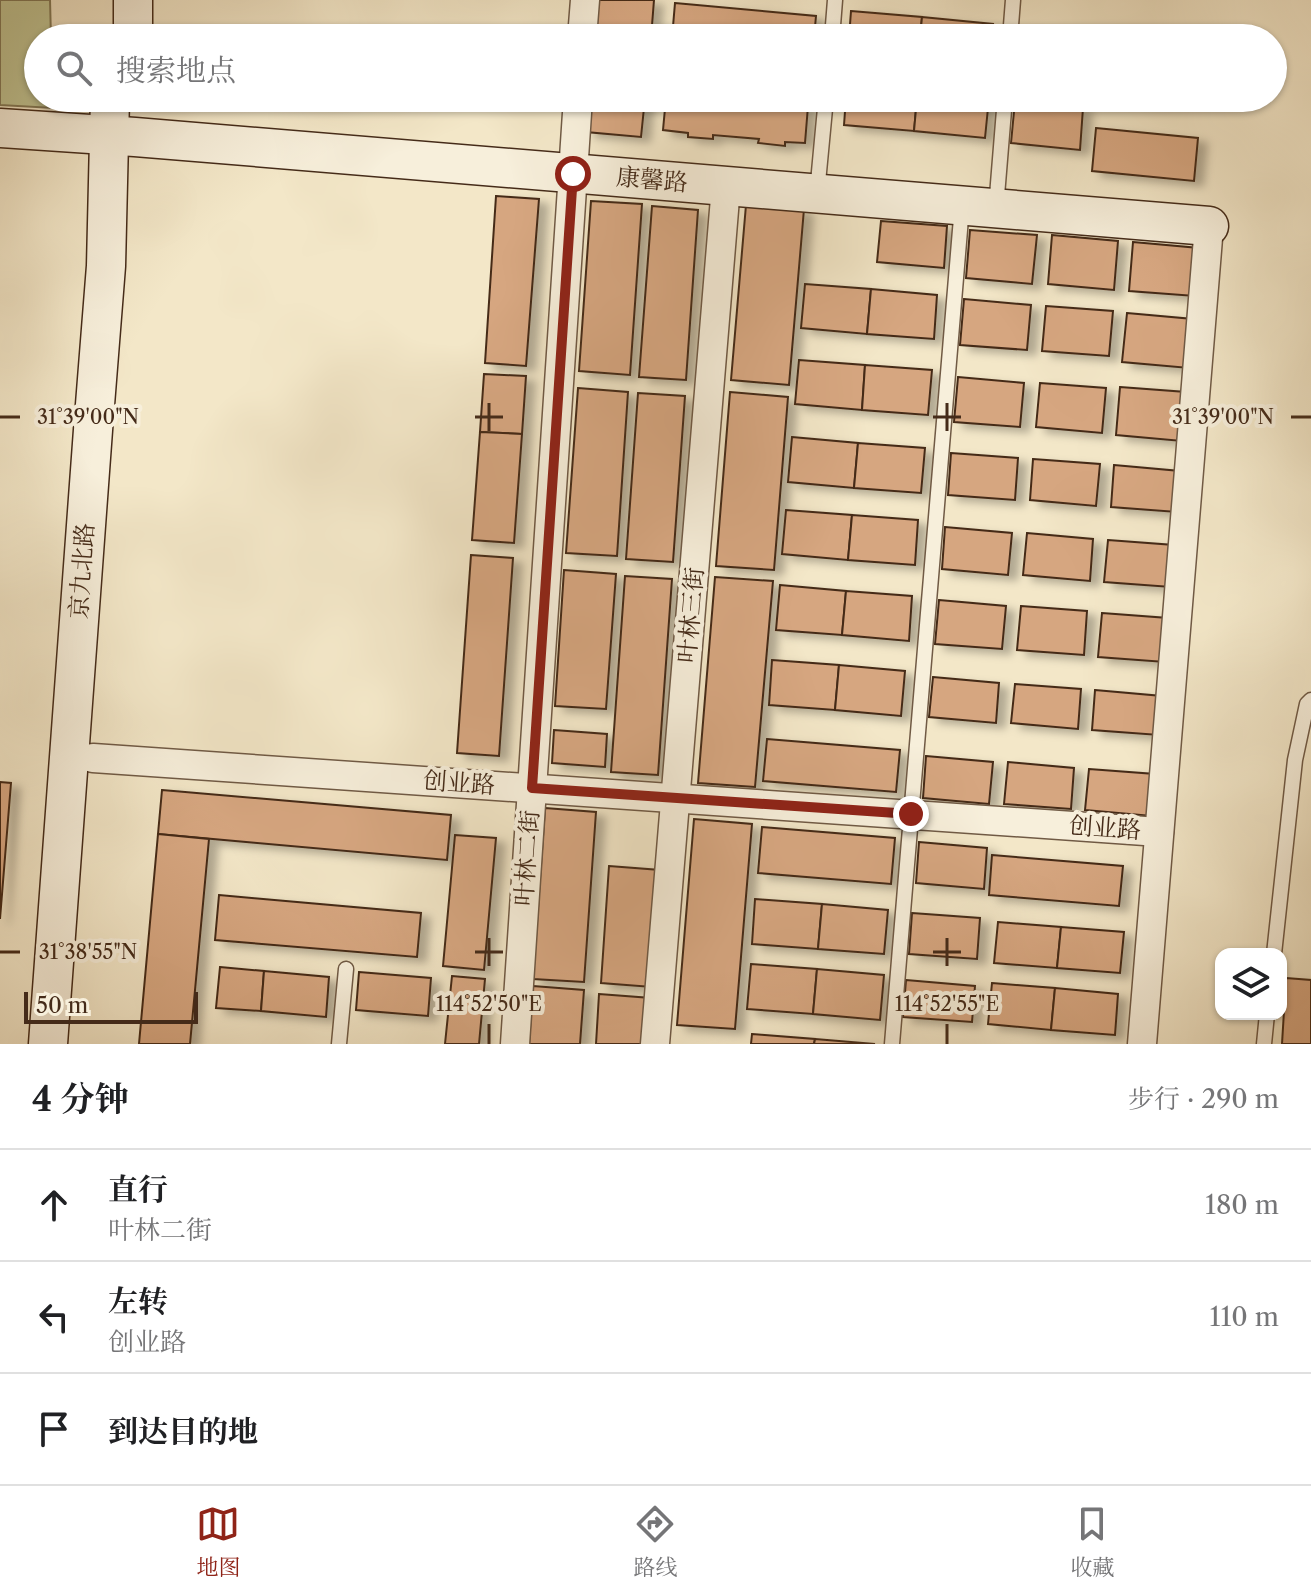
<!DOCTYPE html>
<html lang="zh">
<meta charset="utf-8">
<style>
:root{--surface:#fff;--page:#f6f6f6;--text:#202124;--muted:#757577;--line:#e0e0e0;--accent:#8f2418}
body{margin:0;font-family:"Libre Caslon Text","Noto Serif SC",serif;background:var(--page);color:var(--text)}
.controls{position:absolute;right:24px;bottom:24px;display:grid;overflow:hidden;border-radius:16px;box-shadow:0 2px 6px #0004}
.controls button{width:72px;height:72px;display:grid;place-items:center;padding:0;border:0;border-bottom:2px solid var(--line);background:var(--surface);color:var(--text);font:40px sans-serif}
.scale{position:absolute;left:24px;bottom:20px;width:174px;box-sizing:border-box;padding-left:8px;border:4px solid #452b19;border-top:0;font-size:22px;line-height:28px;white-space:nowrap;color:#452b19;-webkit-text-stroke:6px #f7efdb;paint-order:stroke}
.stop{position:absolute;width:24px;height:24px;margin:-18px;border:6px solid #8f2418;border-radius:50%;background:#fff}
.stop.end{background:#8f2418;border-color:#fff;box-shadow:0 2px 8px #0008}
.list{margin:0;padding:0;list-style:none}
h2{display:flex;justify-content:space-between;align-items:center;height:104px;margin:0;padding:0 32px;font-size:34px}
h2 small{font-size:26px;font-weight:400;color:var(--muted)}
.list li{display:grid;grid-template-columns:52px 1fr auto;gap:24px;align-items:center;box-sizing:border-box;height:112px;padding:0 32px;border-top:2px solid var(--line)}
.list b{display:block;font-size:30px;white-space:nowrap}
.list p{margin:0;font-size:26px;white-space:nowrap;color:var(--muted)}
.list em{font-size:26px;font-style:normal;color:var(--muted)}
.icon{flex:none;width:44px;height:44px;fill:none;stroke:currentColor;stroke-width:2;stroke-linecap:round;stroke-linejoin:round}
.map{position:relative;flex:none;width:1311px;height:1044px;overflow:hidden}
.search{position:absolute;background:var(--surface);box-shadow:0 2px 6px #0004;left:24px;right:24px;top:24px;height:88px;display:flex;align-items:center;gap:20px;box-sizing:border-box;padding:0 28px;border-radius:44px;color:var(--muted);font-size:30px}
.sheet{height:440px;background:var(--surface)}
nav{display:flex;justify-content:space-around;align-items:center;box-sizing:border-box;height:112px;border-top:2px solid var(--line);background:var(--surface);font-size:22px;color:var(--muted)}
nav a{display:grid;justify-items:center;gap:4px}
nav .on{color:var(--accent)}
.map>svg:first-child{display:block}
.green{fill:#c0c493;stroke:#827856;stroke-width:2}
.building{fill:#d6a680;stroke:#452b19;stroke-width:2;filter:url(#shadow)}
.lines{fill:none;stroke-linecap:round;stroke-linejoin:round}
.lane-casing{stroke:#705a45;stroke-width:17}
.street-casing{stroke:#705a45;stroke-width:31}
.secondary-casing{stroke:#452b19;stroke-width:41}
.lane{stroke:#f7efdb;stroke-width:14}
.street{stroke:#f7efdb;stroke-width:28}
.secondary{stroke:#f7efdb;stroke-width:38}
.route{stroke:#8f2418;stroke-width:10}
.ticks{fill:none;stroke:#452b19;stroke-width:3}
.labels{text-anchor:middle;stroke-width:8;stroke-linejoin:round;paint-order:stroke}
.street-label{font-size:24px;fill:#452b19;stroke:#f7efdb}
.ticks-label{font-size:20px;text-anchor:middle;fill:#452b19;stroke:#f7efdb;stroke-width:8;stroke-linejoin:round;paint-order:stroke}
</style>
<div class="map">
<svg width="1311" height="1044" viewBox="0 0 1311 1044">
<defs>
<filter id="shadow"><feDropShadow dx="9" dy="5" stdDeviation="4" flood-color="#0004"/></filter>
</defs>
<rect width="100%" height="100%" fill="#f3e7c8"/>
<filter id="stains"><feTurbulence type="fractalNoise" baseFrequency=".0025" numOctaves="4"/><feColorMatrix values="0 0 0 0 .2 0 0 0 0 .09 0 0 0 0 .02 0 0 0 .5 -.17"/></filter>
<radialGradient id="worn" r=".72"><stop offset=".6" stop-color="#630" stop-opacity="0"/><stop offset="1" stop-color="#630" stop-opacity=".3"/></radialGradient>
<polygon class="green" points="0,0 50,0 51,38 38,38 38,98 53,98 53,108 0,105"/>
<g class="building">
<polygon points="599,0 654,0 651,38 595,38"/>
<polygon points="675,3 816,16 814,38 672,38"/>
<polygon points="851,11 922,17 920,38 849,38"/>
<polygon points="922,17 993,24 991,38 920,38"/>
<polygon points="1022,28 1090,34 1090,38 1021,38"/>
<polygon points="589,98 645,98 641,137 586,132"/>
<polygon points="666,98 725,98 808,106 805,143 785,142 785,146 758,143 759,139 713,135 713,139 688,137 688,133 663,130"/>
<polygon points="846,98 917,98 914,131 844,125"/>
<polygon points="917,98 989,98 985,138 914,131"/>
<polygon points="1015,101 1083,108 1080,150 1011,143"/>
<polygon points="1096,128 1198,138 1194,181 1092,171"/>
<polygon points="496,196 539,199 526,366 485,363"/>
<polygon points="591,201 642,204 630,375 579,371"/>
<polygon points="746,205 804,209 789,385 731,380"/>
<polygon points="652,206 698,210 686,380 639,377"/>
<polygon points="881,221 947,226 944,268 877,262"/>
<polygon points="970,230 1037,235 1032,284 966,278"/>
<polygon points="1052,235 1118,241 1114,290 1048,284"/>
<polygon points="1133,242 1199,248 1195,296 1129,291"/>
<polygon points="805,284 871,289 867,334 801,328"/>
<polygon points="871,289 937,295 934,339 867,334"/>
<polygon points="964,299 1031,305 1027,350 960,345"/>
<polygon points="1046,306 1113,311 1109,356 1042,351"/>
<polygon points="1127,313 1193,319 1189,368 1122,362"/>
<polygon points="799,360 865,365 862,410 795,404"/>
<polygon points="865,365 932,370 928,415 862,410"/>
<polygon points="484,374 526,376 522,434 480,432"/>
<polygon points="958,377 1024,383 1020,427 954,422"/>
<polygon points="1040,383 1106,388 1102,433 1036,427"/>
<polygon points="1120,387 1186,392 1182,441 1116,435"/>
<polygon points="578,388 628,392 617,556 566,553"/>
<polygon points="730,392 788,397 774,570 716,566"/>
<polygon points="638,393 685,396 673,562 626,559"/>
<polygon points="480,432 522,434 514,543 472,540"/>
<polygon points="792,437 858,443 854,488 788,482"/>
<polygon points="858,443 925,448 921,493 854,488"/>
<polygon points="951,453 1018,458 1015,500 948,495"/>
<polygon points="1033,459 1100,464 1096,506 1030,500"/>
<polygon points="1114,465 1180,471 1177,512 1111,507"/>
<polygon points="786,510 852,515 848,560 782,554"/>
<polygon points="852,515 918,520 915,565 848,560"/>
<polygon points="945,527 1012,533 1008,575 942,569"/>
<polygon points="1027,533 1093,539 1090,581 1023,575"/>
<polygon points="1108,540 1174,545 1171,587 1104,582"/>
<polygon points="471,555 513,558 499,756 457,753"/>
<polygon points="564,570 616,574 606,709 555,706"/>
<polygon points="625,576 672,579 658,775 611,772"/>
<polygon points="715,577 773,581 755,787 698,783"/>
<polygon points="780,585 846,591 842,635 776,630"/>
<polygon points="846,591 912,596 909,641 842,635"/>
<polygon points="939,600 1006,606 1002,649 935,644"/>
<polygon points="1021,606 1087,611 1084,655 1017,650"/>
<polygon points="1102,613 1168,618 1165,662 1098,657"/>
<polygon points="772,660 839,665 835,710 769,705"/>
<polygon points="839,665 905,671 901,716 835,710"/>
<polygon points="933,677 999,683 996,723 929,717"/>
<polygon points="1015,684 1081,689 1078,729 1011,723"/>
<polygon points="1095,690 1162,696 1159,735 1092,730"/>
<polygon points="554,730 607,734 605,767 552,763"/>
<polygon points="767,739 900,750 896,792 763,781"/>
<polygon points="926,756 993,762 989,804 923,798"/>
<polygon points="1008,762 1074,768 1071,809 1004,804"/>
<polygon points="1089,769 1155,774 1152,816 1085,810"/>
<polygon points="0,782 11,783 0,919"/>
<polygon points="162,790 451,815 447,860 158,834"/>
<polygon points="545,808 596,812 584,982 533,979"/>
<polygon points="694,819 752,824 735,1029 677,1025"/>
<polygon points="762,827 895,838 891,884 758,873"/>
<polygon points="158,834 209,839 190,1044 139,1044"/>
<polygon points="455,835 496,838 484,970 443,966"/>
<polygon points="919,842 987,848 984,889 916,883"/>
<polygon points="992,855 1123,866 1119,906 989,895"/>
<polygon points="609,866 660,870 652,987 601,983"/>
<polygon points="219,895 421,913 417,957 215,940"/>
<polygon points="755,899 822,904 818,949 752,944"/>
<polygon points="822,904 888,910 884,954 818,949"/>
<polygon points="912,913 980,918 977,959 909,954"/>
<polygon points="998,922 1061,927 1057,968 994,963"/>
<polygon points="1061,927 1124,932 1120,973 1057,968"/>
<polygon points="751,964 817,969 813,1014 747,1009"/>
<polygon points="220,967 264,971 261,1011 216,1008"/>
<polygon points="817,969 884,975 880,1020 813,1014"/>
<polygon points="264,971 329,977 326,1017 261,1011"/>
<polygon points="359,972 431,978 428,1016 356,1010"/>
<polygon points="452,976 485,979 479,1044 445,1044"/>
<polygon points="1286,978 1311,980 1311,1044 1282,1044"/>
<polygon points="906,980 975,986 972,1022 903,1017"/>
<polygon points="992,983 1055,988 1051,1030 988,1024"/>
<polygon points="533,986 584,990 580,1044 529,1044"/>
<polygon points="1055,988 1118,994 1115,1035 1051,1030"/>
<polygon points="599,994 651,998 647,1044 596,1044"/>
<polygon points="752,1034 815,1039 814,1044 751,1044"/>
<polygon points="815,1039 875,1044 814,1044"/>
</g>
<g class="lines">
<defs>
<g id="lane">
<polyline points="832,38 835,0"/>
<polyline points="1010,38 1013,0"/>
<polyline points="817,193 826,98"/>
<polyline points="996,208 1005,98"/>
<polyline points="1274,954 1295,760 1307,704 1311,700"/>
<polyline points="339,1044 346,969"/>
<polyline points="892,1044 962,206"/>
<polyline points="1264,1044 1267,1014"/>
</g>
<g id="street">
<polyline points="582,38 585,0"/>
<polyline points="93,758 1159,832"/>
<polyline points="515,1044 578,98"/>
<polyline points="655,1044 726,186"/>
<polyline points="1142,1044 1209,226"/>
</g>
<g id="secondary">
<polyline points="133,0 133,38"/>
<polyline points="0,128 135,137 1209,226"/>
<polyline points="48,1044 93,430 106,266 110,98"/>
</g>
</defs>
<use href="#lane" class="lane-casing"/>
<use href="#street" class="street-casing"/>
<use href="#secondary" class="secondary-casing"/>
<use href="#lane" class="lane"/>
<use href="#street" class="street"/>
<use href="#secondary" class="secondary"/>
</g>
<g class="lines">
<polyline class="route" points="573,174 532,788 911,814"/>
</g>
<path class="ticks" d="M489 403V431M947 403V431M0 417H20M475 417H503M933 417H961M1291 417H1311M489 938V966M947 938V966M0 952H20M475 952H503M933 952H961M489 1024V1044M947 1024V1044"/>
<g class="labels">
<g class="street-label">
<text transform="translate(652 180) rotate(5)" y="8">康馨路</text>
<text transform="translate(82 571) rotate(-86)" y="8">京九北路</text>
<text transform="translate(691 615) rotate(-85)" y="8">叶林三街</text>
<text transform="translate(459 783) rotate(4)" y="8">创业路</text>
<text transform="translate(1105 828) rotate(4)" y="8">创业路</text>
<text transform="translate(527 858) rotate(-86)" y="8">叶林二街</text>
</g>
</g>
<g class="ticks-label">
<text x="88" y="424">31°39'00"N</text>
<text x="1223" y="424">31°39'00"N</text>
<text x="88" y="959">31°38'55"N</text>
<text x="489" y="1011">114°52'50"E</text>
<text x="947" y="1011">114°52'55"E</text>
</g>
<rect width="100%" height="100%" filter="url(#stains)"/>
<rect width="100%" height="100%" fill="url(#worn)"/>
</svg>
<div class="controls">
<button><svg class="icon" aria-label="layers" viewBox="0 0 24 24"><path d="M12 4l9 5-9 5-9-5zM3 14l9 5 9-5"/></svg></button>
</div>
<div class="scale">50 m</div>
<div class="stop" style="left:573px;top:174px"></div>
<div class="stop end" style="left:911px;top:814px"></div>
<div class="search"><svg class="icon" aria-label="search" viewBox="0 0 24 24"><circle cx="10" cy="10" r="6"/><path d="M15 15l6 6"/></svg>搜索地点</div>
</div>
<section class="sheet">
<h2>4 分钟<small>步行 · 290 m</small></h2>
<ul class="list">
<li><svg class="icon" aria-label="ahead" viewBox="0 0 24 24"><path d="M12 20V5M6 11l6-6 6 6"/></svg><div><b>直行</b><p>叶林二街</p></div><em>180 m</em></li>
<li><svg class="icon" aria-label="left" viewBox="0 0 24 24"><path d="M17 20v-9H6M10 6l-5 5 5 5"/></svg><div><b>左转</b><p>创业路</p></div><em>110 m</em></li>
<li><svg class="icon" aria-label="arrive" viewBox="0 0 24 24"><path d="M6 21V4h12l-3 4 3 4H6"/></svg><div><b>到达目的地</b></div></li>
</ul>
</section>
<nav>
<a class="on"><svg class="icon" aria-label="map" viewBox="0 0 24 24"><path d="M3 6l6-2 6 2 6-2v14l-6 2-6-2-6 2zM9 4v14M15 6v14"/></svg>地图</a>
<a><svg class="icon" aria-label="directions" viewBox="0 0 24 24"><path d="M12 3l9 9-9 9-9-9zM9 14v-3h6M13 9l2 2-2 2"/></svg>路线</a>
<a><svg class="icon" aria-label="saved" viewBox="0 0 24 24"><path d="M7 4h10v16l-5-4-5 4z"/></svg>收藏</a>
</nav>
